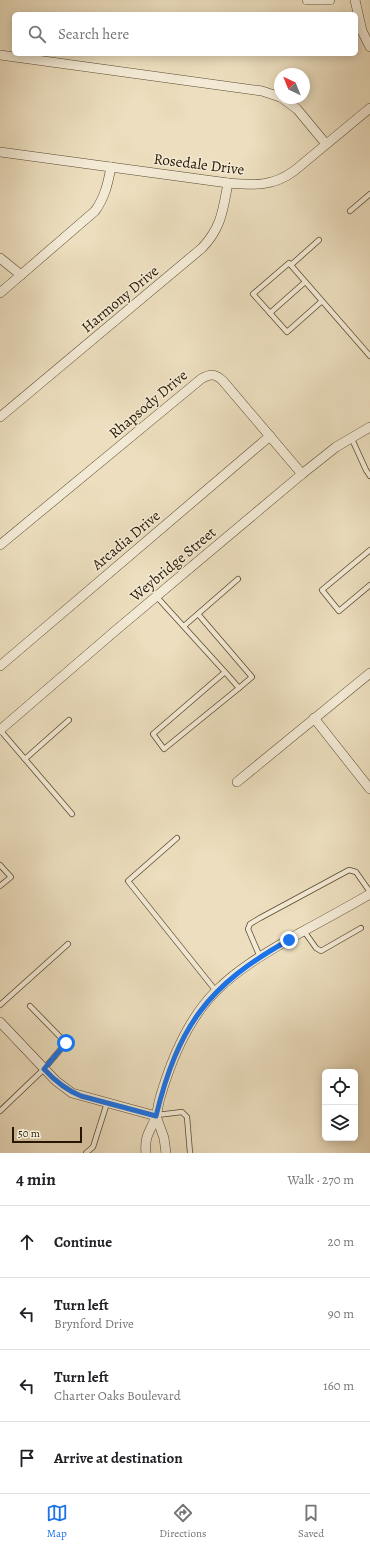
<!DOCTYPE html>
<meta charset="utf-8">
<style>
:root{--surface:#fff;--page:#f2f2f2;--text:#202124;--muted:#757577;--line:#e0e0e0;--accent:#1a73e8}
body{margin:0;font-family:Alegreya,serif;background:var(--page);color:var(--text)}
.controls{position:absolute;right:12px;bottom:12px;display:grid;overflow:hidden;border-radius:6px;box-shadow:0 2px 10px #0003}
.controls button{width:36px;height:36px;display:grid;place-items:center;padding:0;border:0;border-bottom:1px solid var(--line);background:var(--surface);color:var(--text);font:20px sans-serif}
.compass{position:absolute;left:274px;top:68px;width:36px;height:36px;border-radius:50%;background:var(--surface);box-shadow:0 2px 10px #0003;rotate:317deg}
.scale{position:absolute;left:12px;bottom:10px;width:70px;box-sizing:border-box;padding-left:4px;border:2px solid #271700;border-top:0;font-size:11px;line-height:14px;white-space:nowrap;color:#271700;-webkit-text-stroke:3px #f3ead5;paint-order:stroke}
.stop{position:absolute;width:12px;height:12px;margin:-9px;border:3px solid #1a73e8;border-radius:50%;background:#fff}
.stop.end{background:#1a73e8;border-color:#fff;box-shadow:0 1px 4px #0008}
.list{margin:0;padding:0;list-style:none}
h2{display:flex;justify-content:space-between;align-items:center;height:52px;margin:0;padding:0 16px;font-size:17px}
h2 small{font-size:13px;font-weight:400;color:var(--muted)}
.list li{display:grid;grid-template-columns:26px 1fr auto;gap:12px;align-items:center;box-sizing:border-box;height:72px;padding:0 16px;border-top:1px solid var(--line)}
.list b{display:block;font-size:15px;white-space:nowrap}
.list p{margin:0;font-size:13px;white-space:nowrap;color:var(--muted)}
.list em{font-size:13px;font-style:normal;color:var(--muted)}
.icon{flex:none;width:22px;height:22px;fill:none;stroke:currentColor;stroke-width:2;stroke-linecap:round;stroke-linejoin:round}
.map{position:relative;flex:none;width:370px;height:1153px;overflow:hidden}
.search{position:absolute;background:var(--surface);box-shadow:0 2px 10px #0003;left:12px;right:12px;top:12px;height:44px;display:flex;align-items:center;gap:10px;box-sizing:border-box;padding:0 14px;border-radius:6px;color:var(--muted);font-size:15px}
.sheet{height:340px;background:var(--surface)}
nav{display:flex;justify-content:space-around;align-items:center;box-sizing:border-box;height:56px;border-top:1px solid var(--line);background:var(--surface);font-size:11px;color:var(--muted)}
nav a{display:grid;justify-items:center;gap:2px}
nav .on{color:var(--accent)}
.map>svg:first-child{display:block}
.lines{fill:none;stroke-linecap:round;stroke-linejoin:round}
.service-casing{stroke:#584930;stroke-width:6}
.minor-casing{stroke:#584930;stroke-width:10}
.service{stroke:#f3ead5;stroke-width:4.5}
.minor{stroke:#f3ead5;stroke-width:9}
.route{stroke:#1a73e8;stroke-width:5}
.labels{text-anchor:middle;stroke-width:3;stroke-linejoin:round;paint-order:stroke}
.street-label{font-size:15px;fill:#271700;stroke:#f3ead5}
</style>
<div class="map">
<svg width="370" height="1153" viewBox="0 0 370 1153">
<rect width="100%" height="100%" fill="#ecdebe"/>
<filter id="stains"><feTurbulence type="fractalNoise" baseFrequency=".005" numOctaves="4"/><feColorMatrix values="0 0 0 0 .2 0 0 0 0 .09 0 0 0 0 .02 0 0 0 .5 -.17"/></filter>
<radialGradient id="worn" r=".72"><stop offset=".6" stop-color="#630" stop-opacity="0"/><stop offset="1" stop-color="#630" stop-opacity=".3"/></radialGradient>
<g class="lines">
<defs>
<g id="service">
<polyline points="350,211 370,194"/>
<polyline points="291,265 319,240"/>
<polyline points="322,301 287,332 253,294 289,263 370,356"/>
<polyline points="270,313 305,282"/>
<polyline points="351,437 366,470 370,476"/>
<polyline points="370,550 322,590 339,611 370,585"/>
<polyline points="156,596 225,672 153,734 164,749 239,688 225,672"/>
<polyline points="198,614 252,677 239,688"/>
<polyline points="184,626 238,579"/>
<polyline points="0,730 72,814"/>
<polyline points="25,759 69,720"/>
<polyline points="177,838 128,881 216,991"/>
<polyline points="0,865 11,877 0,886"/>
<polyline points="304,931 316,948 321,951 361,928"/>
<polyline points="260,957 248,929 250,924 260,918 349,870 356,872 370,892"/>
<polyline points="0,1005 68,944"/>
<polyline points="0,1111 44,1069 66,1043 30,1006"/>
<polyline points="157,1115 182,1112 187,1117 190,1153"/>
<polyline points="86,1153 93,1147 107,1103"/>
</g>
<g id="minor">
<polyline points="307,0 330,0"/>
<polyline points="355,0 362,31 370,47"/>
<polyline points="0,55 262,91 280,97"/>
<polyline points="282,98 297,109 326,144"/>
<path d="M0 152 228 183C254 185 272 187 294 171L370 108"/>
<polyline points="0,258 21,275"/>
<path d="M0 293 95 211C105 197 108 183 111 167"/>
<path d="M0 417 202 248C222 227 223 209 228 183"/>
<path d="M0 545 201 379C210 374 215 373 223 381L302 474"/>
<polyline points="0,666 270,436"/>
<polyline points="314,718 370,789"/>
<polyline points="0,730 115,631 302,474 336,447 370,427"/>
<polyline points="237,782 370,673"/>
<polyline points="0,1022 56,1081 72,1093 156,1116"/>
<polyline points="156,1116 164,1138 166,1153"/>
<path d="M146 1153C144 1135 151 1131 156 1116 158 1110 158 1104 160 1098 171 1060 187 1020 216 991 240 967 269 951 298 934 322 921 346 908 370 894"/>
</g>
</defs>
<use href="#service" class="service-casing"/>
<use href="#minor" class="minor-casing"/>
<use href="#service" class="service"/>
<use href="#minor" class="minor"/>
</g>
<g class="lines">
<path class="route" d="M66 1043 44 1069C55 1081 66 1090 81 1096L156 1116C178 1026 208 985 289 940"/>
</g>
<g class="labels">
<g class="street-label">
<text transform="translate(199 164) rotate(7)" y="5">Rosedale Drive</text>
<text transform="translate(120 299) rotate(-40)" y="5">Harmony Drive</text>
<text transform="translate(148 404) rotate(-40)" y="5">Rhapsody Drive</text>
<text transform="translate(126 540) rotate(-40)" y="5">Arcadia Drive</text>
<text transform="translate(173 564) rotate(-40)" y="5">Weybridge Street</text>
</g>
</g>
<rect width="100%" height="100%" filter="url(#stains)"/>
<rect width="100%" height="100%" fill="url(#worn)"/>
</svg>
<div class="controls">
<button><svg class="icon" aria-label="locate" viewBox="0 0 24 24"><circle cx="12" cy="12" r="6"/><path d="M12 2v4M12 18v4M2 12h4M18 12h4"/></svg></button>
<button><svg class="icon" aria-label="layers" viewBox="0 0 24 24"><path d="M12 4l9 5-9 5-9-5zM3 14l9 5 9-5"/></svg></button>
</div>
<svg class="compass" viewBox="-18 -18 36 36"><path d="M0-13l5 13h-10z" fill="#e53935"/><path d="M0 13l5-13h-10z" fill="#757577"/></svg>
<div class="scale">50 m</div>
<div class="stop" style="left:66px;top:1043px"></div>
<div class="stop end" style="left:289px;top:940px"></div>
<div class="search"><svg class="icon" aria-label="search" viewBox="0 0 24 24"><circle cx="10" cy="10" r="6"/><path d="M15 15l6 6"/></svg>Search here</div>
</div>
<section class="sheet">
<h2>4 min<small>Walk · 270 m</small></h2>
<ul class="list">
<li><svg class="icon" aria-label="ahead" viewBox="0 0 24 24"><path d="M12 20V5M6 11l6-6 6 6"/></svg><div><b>Continue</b></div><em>20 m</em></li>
<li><svg class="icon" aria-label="left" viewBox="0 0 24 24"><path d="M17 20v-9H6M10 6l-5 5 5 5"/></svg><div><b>Turn left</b><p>Brynford Drive</p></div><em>90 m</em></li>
<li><svg class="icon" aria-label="left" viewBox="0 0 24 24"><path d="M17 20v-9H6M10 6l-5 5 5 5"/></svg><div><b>Turn left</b><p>Charter Oaks Boulevard</p></div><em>160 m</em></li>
<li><svg class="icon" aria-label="arrive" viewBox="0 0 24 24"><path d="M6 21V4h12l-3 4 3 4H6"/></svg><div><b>Arrive at destination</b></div></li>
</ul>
</section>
<nav>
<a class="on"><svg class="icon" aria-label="map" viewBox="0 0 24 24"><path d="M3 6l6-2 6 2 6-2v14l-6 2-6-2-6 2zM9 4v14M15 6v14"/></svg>Map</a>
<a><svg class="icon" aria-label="directions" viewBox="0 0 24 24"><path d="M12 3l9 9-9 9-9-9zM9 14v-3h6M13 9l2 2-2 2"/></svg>Directions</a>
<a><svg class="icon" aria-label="saved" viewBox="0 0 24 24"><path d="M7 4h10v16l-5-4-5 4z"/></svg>Saved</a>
</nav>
